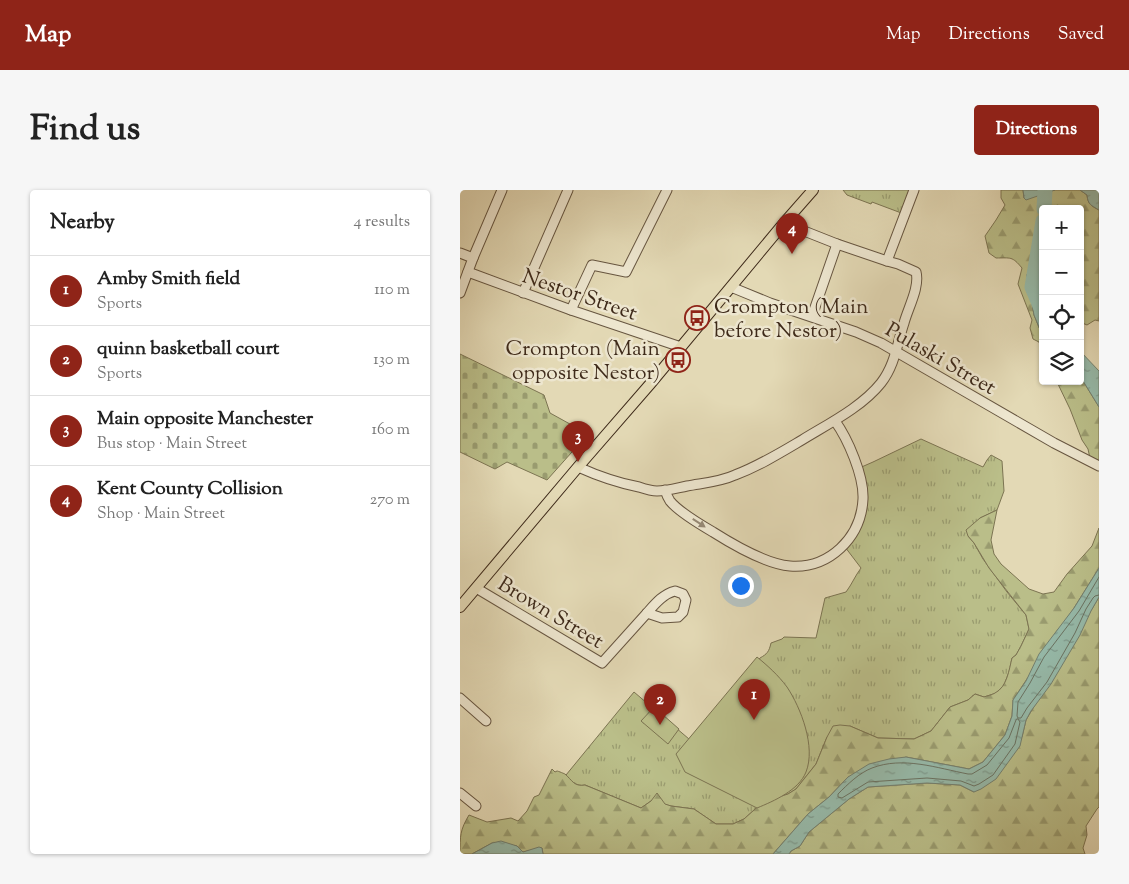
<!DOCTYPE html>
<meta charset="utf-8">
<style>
:root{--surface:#fff;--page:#f6f6f6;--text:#222;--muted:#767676;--line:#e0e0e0;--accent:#8f2418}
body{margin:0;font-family:"Sorts Mill Goudy",serif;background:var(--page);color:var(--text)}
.controls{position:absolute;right:15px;top:15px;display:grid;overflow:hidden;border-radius:5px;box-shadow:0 1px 4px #0004}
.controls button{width:45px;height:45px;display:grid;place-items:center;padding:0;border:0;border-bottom:1px solid var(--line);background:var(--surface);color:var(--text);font:25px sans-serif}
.you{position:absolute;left:280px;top:395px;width:18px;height:18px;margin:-12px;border:4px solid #fff;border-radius:50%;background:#1a73e8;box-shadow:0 0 0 8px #1a73e833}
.badge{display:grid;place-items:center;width:32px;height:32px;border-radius:50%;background:var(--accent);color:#fff;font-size:16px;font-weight:700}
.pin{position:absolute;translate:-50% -41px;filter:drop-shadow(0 1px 2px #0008)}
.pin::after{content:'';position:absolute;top:26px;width:18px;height:15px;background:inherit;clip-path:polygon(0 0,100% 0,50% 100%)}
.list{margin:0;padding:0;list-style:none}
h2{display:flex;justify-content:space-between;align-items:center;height:65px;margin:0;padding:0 20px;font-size:21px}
h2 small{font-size:16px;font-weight:400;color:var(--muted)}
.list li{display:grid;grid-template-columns:32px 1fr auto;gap:15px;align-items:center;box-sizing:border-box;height:70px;padding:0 20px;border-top:1px solid var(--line)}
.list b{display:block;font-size:19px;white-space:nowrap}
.list p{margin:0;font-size:16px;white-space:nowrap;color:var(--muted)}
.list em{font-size:16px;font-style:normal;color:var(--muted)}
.icon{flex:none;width:28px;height:28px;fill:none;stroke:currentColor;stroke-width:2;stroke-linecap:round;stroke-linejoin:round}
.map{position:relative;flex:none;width:639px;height:664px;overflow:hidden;border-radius:5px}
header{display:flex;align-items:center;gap:30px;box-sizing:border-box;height:70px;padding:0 25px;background:var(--accent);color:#fff}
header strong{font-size:24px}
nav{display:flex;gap:28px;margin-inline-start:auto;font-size:18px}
.intro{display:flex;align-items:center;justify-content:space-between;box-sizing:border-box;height:120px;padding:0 30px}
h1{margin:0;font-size:35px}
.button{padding:12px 22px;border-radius:5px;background:var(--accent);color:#fff;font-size:18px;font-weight:700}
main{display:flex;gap:30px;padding:0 30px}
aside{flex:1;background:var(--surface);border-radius:5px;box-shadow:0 1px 4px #0004}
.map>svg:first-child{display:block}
.grass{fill:url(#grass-tufts);stroke:#7c7452}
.forest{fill:url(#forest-firs);stroke:#7c7452}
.cemetery{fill:url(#cemetery-stones);stroke:#7c7452}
.garden{fill:#babe89;stroke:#7c7452}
.water{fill:url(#water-ripples);stroke:#738070}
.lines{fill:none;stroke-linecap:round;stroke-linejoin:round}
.shore{stroke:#6a7262;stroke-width:1}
.river{stroke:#96baaa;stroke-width:15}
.minor-casing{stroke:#675641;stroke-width:11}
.major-casing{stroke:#3e2a1a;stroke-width:12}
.minor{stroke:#ede6cf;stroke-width:9}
.major{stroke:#e3d9b5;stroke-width:10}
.oneway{fill:#968874}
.labels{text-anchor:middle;stroke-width:5;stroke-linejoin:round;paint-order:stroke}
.street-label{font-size:21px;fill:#3e2a1a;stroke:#ede6cf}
.poi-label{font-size:21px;fill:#3e2a1a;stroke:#ede6cf;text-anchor:start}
</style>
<header>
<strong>Map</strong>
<nav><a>Map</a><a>Directions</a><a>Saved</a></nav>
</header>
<div class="intro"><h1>Find us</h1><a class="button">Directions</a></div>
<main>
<aside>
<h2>Nearby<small>4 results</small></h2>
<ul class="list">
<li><span class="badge">1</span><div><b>Amby Smith field</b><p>Sports</p></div><em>110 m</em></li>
<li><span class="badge">2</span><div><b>quinn basketball court</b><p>Sports</p></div><em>130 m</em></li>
<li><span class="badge">3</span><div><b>Main opposite Manchester</b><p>Bus stop · Main Street</p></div><em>160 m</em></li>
<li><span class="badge">4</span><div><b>Kent County Collision</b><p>Shop · Main Street</p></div><em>270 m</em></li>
</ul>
</aside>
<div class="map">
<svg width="639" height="664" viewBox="0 0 639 664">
<defs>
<pattern id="grass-tufts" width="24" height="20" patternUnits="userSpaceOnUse" patternTransform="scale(1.25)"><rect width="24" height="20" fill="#babe89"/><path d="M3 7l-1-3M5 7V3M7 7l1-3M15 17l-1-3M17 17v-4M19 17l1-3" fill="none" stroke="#999b6f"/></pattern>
<pattern id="forest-firs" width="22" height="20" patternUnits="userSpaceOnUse" patternTransform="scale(1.25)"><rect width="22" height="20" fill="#babe89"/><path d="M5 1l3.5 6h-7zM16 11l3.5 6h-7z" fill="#999b6f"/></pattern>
<pattern id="cemetery-stones" width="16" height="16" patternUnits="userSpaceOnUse" patternTransform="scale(1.25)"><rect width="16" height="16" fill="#babe89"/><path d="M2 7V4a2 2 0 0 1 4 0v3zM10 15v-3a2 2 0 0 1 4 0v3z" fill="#999b6f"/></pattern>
<pattern id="water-ripples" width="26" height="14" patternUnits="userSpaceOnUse" patternTransform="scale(1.25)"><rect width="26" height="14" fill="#96baaa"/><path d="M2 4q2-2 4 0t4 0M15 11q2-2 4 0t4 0" fill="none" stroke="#7c978a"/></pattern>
</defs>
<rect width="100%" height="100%" fill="#e3d9b5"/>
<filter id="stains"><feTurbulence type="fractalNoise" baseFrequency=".004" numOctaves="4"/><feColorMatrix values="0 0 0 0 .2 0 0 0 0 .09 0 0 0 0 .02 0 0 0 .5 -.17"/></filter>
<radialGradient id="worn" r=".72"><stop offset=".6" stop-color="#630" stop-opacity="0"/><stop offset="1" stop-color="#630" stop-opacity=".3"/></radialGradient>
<g class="grass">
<polygon points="383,0 454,0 444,24 412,12 411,14 387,5"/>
<path d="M461 249 523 277 527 270 531 265 542 271 544 301 537 320 520 328 508 346 514 353 523 369 547 402 566 425 569 439 561 456 556 465 552 468 549 482 544 495 536 503 524 507 515 504 508 510 490 517 471 541 454 549 418 548 390 536 367 547 356 574 336 599 328 604 303 612 284 629 273 634H256L234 619 211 616 191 611 181 618 125 595C117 597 110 591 106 585L174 502 229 549 300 468C307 464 309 462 311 453L322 449 324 447 356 448 365 408 386 402C392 394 395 386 401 378L385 357 402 312 397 279 413 272Z"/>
</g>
<g class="forest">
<path d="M541 0H563L564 8 595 0H620L627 5C628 14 631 16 639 20V131L635 130 627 135 620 132V19H583V87L580 81 570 78 567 85 574 125 583 147V161L579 152 573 149 570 138 572 130 558 94 562 78C552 66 551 68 536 68L529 63 525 46 536 30 545 15 541 8Z"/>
<polygon points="620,186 639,217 639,277 631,273 628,259 622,250 610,219 597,192 593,193 588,191 620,191"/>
<path d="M537 320 531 350 534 364 541 374 569 399 583 404 594 402 607 384 632 356 639 338V378L614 418 553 510 552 526 545 545 523 572 509 579 446 567 388 587 369 607 348 624 313 664H83L82 658 63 662 57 656 32 653 12 664H0C0 646 0 640 9 625L27 632 51 628 58 631 67 621 74 607 79 605 92 579 95 582 97 581C98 581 105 584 105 584 112 590 114 597 125 595L181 618 191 611 197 603 205 614 211 616 234 619 256 634H273L284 629 303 612 328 604 336 599 356 574 367 547 373 536 380 535 390 536 418 548 454 549 471 541 490 517 508 510 515 504 524 507C527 506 532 505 535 503 547 497 549 480 552 468L556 465 561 456 569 439 566 425 529 378 514 353 508 346 506 340 520 328Z"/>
<polygon points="639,407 639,617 637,619 626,636 627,645 623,658 625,664 329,664 331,661 340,656 349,642 389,609 408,597 467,593 500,595 514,602 562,547 566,530"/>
</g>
<polygon class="cemetery" points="0,164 84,205 90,223 128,244 87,290 47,272 35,279 0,262"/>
<g class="garden">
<path d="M297 467C308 476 318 485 327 497 341 518 356 557 346 582 339 600 314 611 297 618L225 582 216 564Z"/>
<polygon points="194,517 219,539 208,554 181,531"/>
</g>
<g class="water">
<polygon points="563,0 595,0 566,10 564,8"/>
<path d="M620 0H639V20C631 15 628 15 627 5Z"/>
<polygon points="570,78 580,81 583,87 583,147 574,125 567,85"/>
<polygon points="620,161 639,181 639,217 620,186"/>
<polygon points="639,378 639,407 631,421 620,445 591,494 571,521 566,530 560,556 536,589 521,599 514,602 500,595 467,593 408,597 389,609 349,642 340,656 331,661 329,664 313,664 348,624 369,607 388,587 409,574 429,569 446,567 509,579 523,572 545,545 552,526 553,510 566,491 579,464 614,418"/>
<polygon points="41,651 57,656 63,662 79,657 82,658 83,664 12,664 32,653"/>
</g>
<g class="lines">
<g class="shore">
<polyline points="583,88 579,88 575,85 572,88 579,124 583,134"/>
<polyline points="639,387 619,421 584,467 570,493 558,512 557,526 558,528 561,528 567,518 587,492 615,443 626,419 633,408 635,406 639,405"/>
<path d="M558 529 560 532 555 554 533 585 519 594 514 596 501 591 467 588 408 592 382 608 378 607V604C388 594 399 583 412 578 443 566 477 578 508 584H512L527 575 549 548 556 530Z"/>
</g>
<g class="river">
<polyline points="584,19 585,0"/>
<polyline points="583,31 572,97 583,123"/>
</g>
<defs>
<g id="minor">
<polyline points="0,63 13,68"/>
<polyline points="427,71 454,0"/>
<polyline points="8,82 111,120 221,157"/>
<polyline points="271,97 310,113 396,142 421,153 594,253 639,276"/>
<polyline points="0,103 13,68 42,0"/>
<polyline points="63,103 108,0"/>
<polyline points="111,120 132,75 166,82 207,0"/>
<polyline points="352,126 377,54"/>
<path d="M118 277C138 286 158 293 179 297 185 299 191 301 197 301 207 301 217 298 227 296 243 293 260 292 275 285 299 276 320 263 342 250 368 234 402 217 421 193 435 175 437 154 444 133 448 118 460 97 456 82L438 74 427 71 377 54 324 33"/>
<path d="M205 300C206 303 208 308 210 311 218 321 241 335 253 342 272 354 307 374 330 376 369 379 401 348 403 309 404 286 388 249 375 231"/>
<polyline points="16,398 142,473 187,423"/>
<path d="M215 401 223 404 226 410 223 422 218 427 202 428 187 423C195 414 203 404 215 401Z"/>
<polyline points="0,508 26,531"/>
<polyline points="0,603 16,616"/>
</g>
<polyline id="major" points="0,417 118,277 191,193 324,33 353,0"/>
</defs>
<use href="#minor" class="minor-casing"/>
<use href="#major" class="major-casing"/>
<use href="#minor" class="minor"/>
<use href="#major" class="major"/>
</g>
<defs><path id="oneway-solid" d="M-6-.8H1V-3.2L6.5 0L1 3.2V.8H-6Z" transform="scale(1.25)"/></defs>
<use class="oneway" href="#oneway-solid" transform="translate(239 333) rotate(33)"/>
<defs>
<symbol id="bus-ring" viewBox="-11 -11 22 22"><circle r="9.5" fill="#ede6cf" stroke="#8f2418" stroke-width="1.5"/><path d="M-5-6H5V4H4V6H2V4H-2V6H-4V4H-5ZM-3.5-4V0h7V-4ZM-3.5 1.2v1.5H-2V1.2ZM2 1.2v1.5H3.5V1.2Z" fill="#8f2418"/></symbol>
</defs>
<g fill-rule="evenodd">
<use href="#bus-ring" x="223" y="114" width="28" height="28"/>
<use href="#bus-ring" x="204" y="156" width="28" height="28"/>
</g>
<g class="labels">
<g class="street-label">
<text transform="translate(120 104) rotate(19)" y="7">Nestor Street</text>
<text transform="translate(481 168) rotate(30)" y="7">Pulaski Street</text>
<text transform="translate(91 422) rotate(31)" y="7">Brown Street</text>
</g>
<g class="poi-label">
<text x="254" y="123">Crompton (Main<tspan x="254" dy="24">before Nestor)</tspan></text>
<text x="200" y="165" text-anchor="end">Crompton (Main<tspan x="200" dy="24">opposite Nestor)</tspan></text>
</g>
</g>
<rect width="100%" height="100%" filter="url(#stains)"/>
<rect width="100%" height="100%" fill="url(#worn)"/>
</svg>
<div class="controls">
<button>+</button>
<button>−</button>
<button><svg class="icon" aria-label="locate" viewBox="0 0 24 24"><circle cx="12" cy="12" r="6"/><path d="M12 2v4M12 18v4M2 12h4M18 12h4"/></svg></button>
<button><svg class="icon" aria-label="layers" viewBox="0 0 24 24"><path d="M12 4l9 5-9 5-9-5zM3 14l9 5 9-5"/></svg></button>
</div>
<div class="you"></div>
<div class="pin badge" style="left:294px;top:530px">1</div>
<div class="pin badge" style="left:200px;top:535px">2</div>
<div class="pin badge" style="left:118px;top:272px">3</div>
<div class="pin badge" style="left:332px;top:64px">4</div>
</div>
</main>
